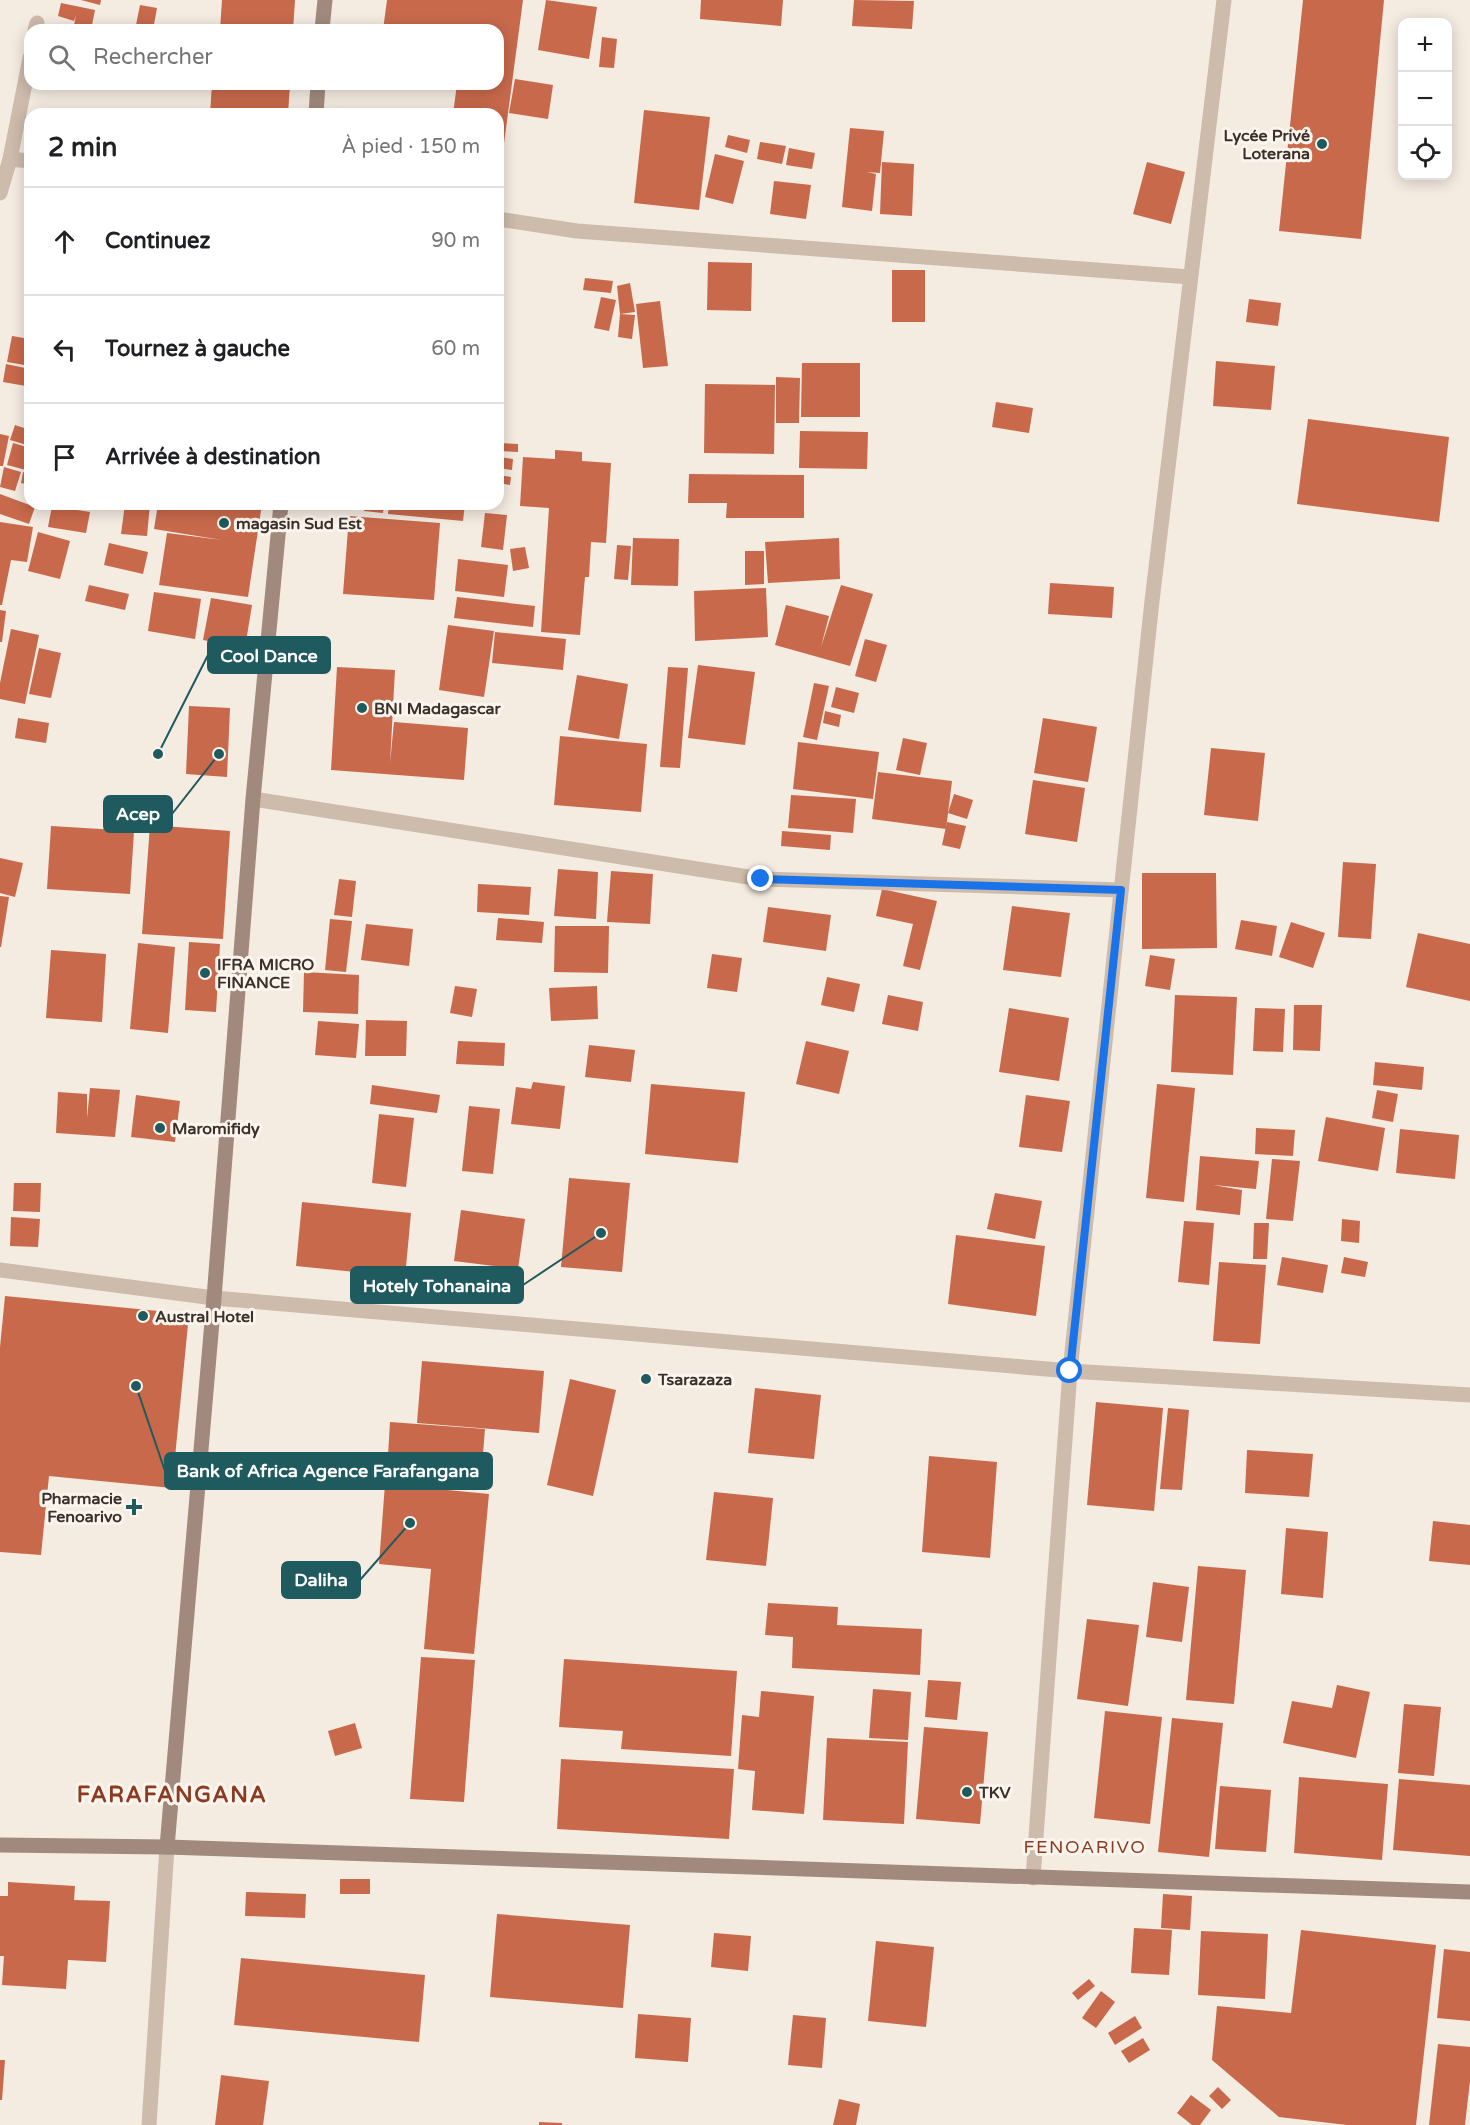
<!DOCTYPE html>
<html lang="fr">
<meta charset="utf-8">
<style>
:root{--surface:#fff;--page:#f2f2f2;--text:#202124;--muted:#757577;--line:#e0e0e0}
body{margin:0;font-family:"Varela Round",sans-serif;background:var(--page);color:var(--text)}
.controls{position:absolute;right:18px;top:18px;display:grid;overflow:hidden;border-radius:12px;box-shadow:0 3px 15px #0003}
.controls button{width:54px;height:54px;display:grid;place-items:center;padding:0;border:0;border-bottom:2px solid var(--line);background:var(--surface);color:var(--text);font:30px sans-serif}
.stop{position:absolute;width:18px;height:18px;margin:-14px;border:4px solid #1a73e8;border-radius:50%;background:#fff}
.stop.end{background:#1a73e8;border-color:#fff;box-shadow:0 2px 6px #0008}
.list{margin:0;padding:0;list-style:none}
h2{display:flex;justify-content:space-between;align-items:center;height:78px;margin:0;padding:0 24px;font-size:26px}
h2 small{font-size:20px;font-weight:400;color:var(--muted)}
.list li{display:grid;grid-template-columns:39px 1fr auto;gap:18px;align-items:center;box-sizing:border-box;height:108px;padding:0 24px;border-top:2px solid var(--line)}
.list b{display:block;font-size:22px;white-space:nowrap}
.list em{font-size:20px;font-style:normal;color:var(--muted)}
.icon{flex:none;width:33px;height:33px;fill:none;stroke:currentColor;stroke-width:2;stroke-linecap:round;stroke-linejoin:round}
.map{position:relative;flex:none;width:1470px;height:2125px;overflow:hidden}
.search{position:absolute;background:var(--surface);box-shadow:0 3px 15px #0003;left:24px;top:24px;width:480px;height:66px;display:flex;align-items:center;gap:15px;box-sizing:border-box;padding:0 21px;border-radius:18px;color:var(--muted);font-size:22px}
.panel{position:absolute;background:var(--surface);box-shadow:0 3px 15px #0003;left:24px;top:108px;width:480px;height:402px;border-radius:18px}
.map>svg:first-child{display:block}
.building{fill:#c8694b}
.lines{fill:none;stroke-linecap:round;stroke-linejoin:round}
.street{stroke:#cdbbac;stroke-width:15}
.secondary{stroke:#a18a7d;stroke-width:15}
.route{stroke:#1a73e8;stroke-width:8}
.poi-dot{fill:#1f5a5e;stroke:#fbf5ee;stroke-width:2}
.labels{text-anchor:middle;stroke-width:6;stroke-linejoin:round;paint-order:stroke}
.poi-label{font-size:16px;font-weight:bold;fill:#3b302b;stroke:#fbf5ee;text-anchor:start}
.neighbourhood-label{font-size:18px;letter-spacing:1.5px;fill:#8c3b22;stroke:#fbf5ee}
.district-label{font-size:22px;font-weight:bold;letter-spacing:1.5px;fill:#8c3b22;stroke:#fbf5ee}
.leader{fill:none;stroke:#1f5a5e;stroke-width:2}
.callout-dot{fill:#1f5a5e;stroke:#fbf5ee;stroke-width:2}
.callout{fill:#1f5a5e;stroke:#1f5a5e;stroke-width:2}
.callout-label{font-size:18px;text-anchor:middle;font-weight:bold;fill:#fff}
</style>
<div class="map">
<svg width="1470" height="2125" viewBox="0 0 1470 2125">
<rect width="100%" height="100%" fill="#f4ebe1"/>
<g class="building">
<polygon points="81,0 101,0 100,5"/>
<polygon points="222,0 295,0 293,30 220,30"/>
<polygon points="387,0 523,0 501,166 498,166 498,114 453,114 457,84 498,84 498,30 383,30"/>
<polygon points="546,0 597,7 589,59 538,50"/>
<polygon points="701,0 783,0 781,26 700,19"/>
<polygon points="854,0 914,1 912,29 852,26"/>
<polygon points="1303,0 1384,0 1361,239 1279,231"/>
<polygon points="61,3 95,10 91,30 73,30 76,15 74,21 58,16"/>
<polygon points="140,5 157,8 153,30 135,30"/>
<polygon points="602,37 617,39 614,68 599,67"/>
<polygon points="515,79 553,85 548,119 509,113"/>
<polygon points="212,84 290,84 288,114 210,114"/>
<polygon points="644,110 710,117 699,210 634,203"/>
<polygon points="850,128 884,131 880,173 867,172 876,174 872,211 842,207"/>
<polygon points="728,135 750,140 747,153 725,147"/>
<polygon points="760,142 786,146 782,164 757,159"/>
<polygon points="789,148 815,153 812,169 786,165"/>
<polygon points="715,154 744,161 733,204 705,197"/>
<polygon points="882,162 914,164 912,216 880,214"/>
<polygon points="1147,162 1185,172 1171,224 1133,214"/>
<polygon points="774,181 811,185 806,219 770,214"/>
<polygon points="708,262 752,263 751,311 707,310"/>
<rect x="892" y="270" width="33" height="52"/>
<polygon points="585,278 613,281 611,293 583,290"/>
<polygon points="630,283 635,312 620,314 617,286"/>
<polygon points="601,297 616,300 609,331 594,328"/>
<polygon points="1249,299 1281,303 1278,326 1246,322"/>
<polygon points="660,301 668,366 643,368 636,304"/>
<polygon points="29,312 30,312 30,334 24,333"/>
<polygon points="620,314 635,315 632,339 618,337"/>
<polygon points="12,336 30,339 30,366 7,362"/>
<polygon points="1216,361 1275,366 1271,410 1213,406"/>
<polygon points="802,363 860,363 860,417 801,417"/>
<polygon points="6,364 30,369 26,386 3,382"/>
<polygon points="776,377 800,378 799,423 776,423"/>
<polygon points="705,384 775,385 774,454 704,453"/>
<polygon points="29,386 30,386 30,408 24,407"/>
<polygon points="996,402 1033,408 1029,433 992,427"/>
<polygon points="1308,419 1449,437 1439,522 1297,504"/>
<polygon points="15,425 30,430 27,445 10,440"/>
<polygon points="800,431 868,432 867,469 799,468"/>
<polygon points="0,434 9,436 3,466 0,466"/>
<polygon points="13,443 30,448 30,471 7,465"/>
<polygon points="498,443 518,444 518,452 498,451"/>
<polygon points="555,450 582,452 582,461 611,463 606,543 591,542 589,577 585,577 580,635 541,632 549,508 520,506 523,457 555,459"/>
<polygon points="498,457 513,459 512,470 498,468"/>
<polygon points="4,467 21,472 15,491 0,487"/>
<polygon points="23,472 30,474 30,485 21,483"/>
<polygon points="689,474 804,475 804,518 726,518 727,503 688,503"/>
<polygon points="498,475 511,477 510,485 498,483"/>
<polygon points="0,494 35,507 29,524 0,514"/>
<polygon points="125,504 150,504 147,536 121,534"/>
<polygon points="158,504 262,504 248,597 159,585 167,533 222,540 154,529"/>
<polygon points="365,504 384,504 383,513 364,511"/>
<polygon points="389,504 465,504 463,521 388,514"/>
<polygon points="52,506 90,512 86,533 48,527"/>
<polygon points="485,513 507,515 503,550 481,547"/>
<polygon points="349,516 440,523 434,600 343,594"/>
<polygon points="0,522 33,527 27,562 11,560 2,605 0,605"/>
<polygon points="38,532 70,541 60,579 28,571"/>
<polygon points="633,538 679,539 678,586 631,585"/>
<polygon points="839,538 840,579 768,583 765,542"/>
<polygon points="109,543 148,552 143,574 104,565"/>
<polygon points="617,545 631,546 628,580 614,579"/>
<polygon points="525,547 529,568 513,571 510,549"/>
<polygon points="745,551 764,551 764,584 745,585"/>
<polygon points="458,559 508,565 504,597 455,591"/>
<polygon points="1050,583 1114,587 1112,618 1048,614"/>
<polygon points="89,585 129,594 125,610 85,601"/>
<polygon points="841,585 873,594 850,666 775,645 786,605 829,616 821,647"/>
<polygon points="766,588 768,637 695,641 694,591"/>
<polygon points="154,592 201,599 195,639 148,631"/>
<polygon points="457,597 535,606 533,627 454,618"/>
<polygon points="211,598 252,605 245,648 203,640"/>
<polygon points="0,610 6,611 2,642 0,642"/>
<polygon points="448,625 494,631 484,697 439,690"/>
<polygon points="11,629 39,635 25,704 0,699 0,683"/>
<polygon points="495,632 566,639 563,670 492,663"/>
<polygon points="865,639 887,645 876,682 855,676"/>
<polygon points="39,648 61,653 51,698 29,694"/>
<polygon points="698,665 755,672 745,745 688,738"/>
<polygon points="337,667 395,670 390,763 394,722 468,728 464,780 331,770"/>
<polygon points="668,667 688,668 680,768 660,767"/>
<polygon points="577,675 628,684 619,739 568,730"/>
<polygon points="814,683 829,686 817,740 803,737"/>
<polygon points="836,687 859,693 854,713 831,707"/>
<polygon points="189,706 230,708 227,777 186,774"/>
<polygon points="825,711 841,715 839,727 823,723"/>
<polygon points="18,718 49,723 46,743 15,738"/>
<polygon points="1043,718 1097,727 1088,782 1034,773"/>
<polygon points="560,736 647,744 641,812 554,805"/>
<polygon points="903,738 927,743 920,775 896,770"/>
<polygon points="798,742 879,752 873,799 793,789"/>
<polygon points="1211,748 1265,753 1258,821 1204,815"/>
<polygon points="878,772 952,781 946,829 872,819"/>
<polygon points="1033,780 1085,788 1077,842 1025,834"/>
<polygon points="954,794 973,800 967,819 948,813"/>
<polygon points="791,795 856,799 853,833 788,828"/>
<polygon points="947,822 966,826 960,849 942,845"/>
<polygon points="150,825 230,831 223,939 142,934"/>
<polygon points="51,826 134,831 130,894 47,889"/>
<polygon points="782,831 831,835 830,850 781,846"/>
<polygon points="0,858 23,863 15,897 0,893"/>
<polygon points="1343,862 1376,864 1371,939 1338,937"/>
<polygon points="558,869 598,872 596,919 554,916"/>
<polygon points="611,871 653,874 650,924 607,922"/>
<polygon points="1142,873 1216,873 1217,948 1142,949"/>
<polygon points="339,879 356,881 352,917 334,915"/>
<polygon points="478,884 531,887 529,915 477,912"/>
<polygon points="882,889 937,901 920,970 903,966 913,924 876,916"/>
<polygon points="0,896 9,897 1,947 0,947"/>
<polygon points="1012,906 1070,913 1061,977 1003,970"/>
<polygon points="768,907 831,915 826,951 763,942"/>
<polygon points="498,918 544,922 542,943 496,940"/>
<polygon points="330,919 352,921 346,972 325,970"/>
<polygon points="1241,920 1277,926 1272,956 1235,949"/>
<polygon points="1291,922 1325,933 1313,968 1279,957"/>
<polygon points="366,924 413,929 409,966 361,960"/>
<polygon points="555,926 609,926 608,973 554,972"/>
<polygon points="1418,933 1470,944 1470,1001 1406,987"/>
<polygon points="189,942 220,944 216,1012 185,1010"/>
<polygon points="138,943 175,947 168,1033 130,1029"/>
<polygon points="51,950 106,954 102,1022 46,1018"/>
<polygon points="712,954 742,958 737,992 707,988"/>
<polygon points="1150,955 1175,959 1170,990 1145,986"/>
<polygon points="304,972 359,975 358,1014 303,1012"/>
<polygon points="827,977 860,984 854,1012 821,1005"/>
<polygon points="455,986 477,989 472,1017 450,1013"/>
<polygon points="597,986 598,1019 551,1021 549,988"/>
<polygon points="888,995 923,1002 918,1031 882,1024"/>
<polygon points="1175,995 1237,997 1233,1075 1171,1072"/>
<polygon points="1294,1005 1322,1005 1320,1051 1293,1050"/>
<polygon points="1009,1008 1069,1018 1059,1081 999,1072"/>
<polygon points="1255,1008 1285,1009 1283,1052 1253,1051"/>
<polygon points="366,1020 407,1021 406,1056 365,1056"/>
<polygon points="318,1021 359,1024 356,1058 315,1055"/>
<polygon points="458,1041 505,1043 504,1066 456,1064"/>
<polygon points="806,1041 849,1051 839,1094 796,1084"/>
<polygon points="589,1045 635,1050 631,1082 585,1077"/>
<polygon points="1375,1062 1424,1067 1422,1090 1373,1085"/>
<polygon points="533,1082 565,1086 560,1129 511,1124 516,1087 531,1089"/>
<polygon points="651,1084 745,1092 738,1163 645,1154"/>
<polygon points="1157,1084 1195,1088 1184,1202 1146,1198"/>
<polygon points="372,1085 440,1095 437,1113 370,1104"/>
<polygon points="90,1088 120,1090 115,1137 56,1133 58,1092 87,1094 87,1118"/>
<polygon points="1377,1090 1398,1094 1393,1122 1372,1118"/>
<polygon points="136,1095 180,1101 175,1142 131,1137"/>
<polygon points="1026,1095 1070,1101 1062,1152 1019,1147"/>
<polygon points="469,1106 500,1109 493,1174 462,1171"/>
<polygon points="379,1114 414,1118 406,1187 372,1183"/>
<polygon points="1326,1117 1385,1128 1378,1171 1318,1161"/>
<polygon points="1256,1128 1295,1130 1293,1156 1255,1154"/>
<polygon points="1400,1129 1459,1135 1455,1179 1396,1173"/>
<polygon points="1200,1156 1259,1161 1256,1189 1213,1185 1242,1190 1240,1215 1196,1210"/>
<polygon points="1272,1159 1300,1161 1293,1221 1266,1219"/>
<polygon points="569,1178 630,1183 622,1272 561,1267"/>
<polygon points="14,1183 41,1183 40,1212 13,1211"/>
<polygon points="995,1193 1042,1201 1035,1239 987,1229"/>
<polygon points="302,1202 411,1213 405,1277 296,1266"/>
<polygon points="461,1210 525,1219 518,1269 454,1261"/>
<polygon points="11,1217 40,1219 38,1247 10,1246"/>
<polygon points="1342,1219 1360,1221 1359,1243 1341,1241"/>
<polygon points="1184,1221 1214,1223 1209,1285 1178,1282"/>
<polygon points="1254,1223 1269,1223 1267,1259 1253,1259"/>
<polygon points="956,1235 1045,1246 1036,1316 948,1304"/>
<polygon points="1282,1257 1328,1265 1323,1293 1277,1285"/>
<polygon points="1344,1257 1368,1262 1365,1277 1341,1273"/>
<polygon points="1219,1262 1266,1265 1260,1344 1213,1341"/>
<polygon points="5,1296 189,1314 172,1488 49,1476 41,1555 0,1552 0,1347"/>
<polygon points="422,1361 544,1371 539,1433 417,1423"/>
<polygon points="570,1379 616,1390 593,1496 547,1485"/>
<polygon points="755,1388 821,1395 814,1459 748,1453"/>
<polygon points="1096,1402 1163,1408 1154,1511 1087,1505"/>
<polygon points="1168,1408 1189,1410 1182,1490 1160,1489"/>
<polygon points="390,1422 485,1429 481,1479 387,1472"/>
<polygon points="1247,1450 1313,1454 1309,1497 1245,1493"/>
<polygon points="929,1456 997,1462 990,1558 922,1552"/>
<polygon points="385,1484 489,1494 474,1654 424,1649 431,1569 379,1564"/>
<polygon points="714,1492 773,1498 766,1566 706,1560"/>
<polygon points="1433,1521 1470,1525 1470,1565 1429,1561"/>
<polygon points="1286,1528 1328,1532 1323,1598 1281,1594"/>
<polygon points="1198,1566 1246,1570 1234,1704 1186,1700"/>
<polygon points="1153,1582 1189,1587 1182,1642 1146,1637"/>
<polygon points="768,1603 838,1607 837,1625 922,1629 920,1675 792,1668 793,1637 765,1635"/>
<polygon points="1087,1619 1139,1625 1128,1706 1077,1699"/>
<polygon points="421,1657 475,1660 464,1802 410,1799"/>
<polygon points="564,1659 737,1671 731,1756 621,1749 623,1731 559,1727"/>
<polygon points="928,1680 961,1682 957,1720 925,1717"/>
<polygon points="1337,1685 1370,1692 1356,1758 1283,1743 1292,1701 1332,1708"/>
<polygon points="873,1689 911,1692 908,1740 869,1738"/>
<polygon points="761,1691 814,1696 804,1814 752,1810 755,1771 738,1769 742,1715 759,1717"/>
<polygon points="1404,1704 1441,1707 1434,1776 1398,1773"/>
<polygon points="1105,1711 1162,1717 1150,1824 1094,1818"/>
<polygon points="1172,1718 1223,1723 1209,1857 1158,1852"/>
<polygon points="355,1723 362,1748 335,1756 328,1731"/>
<polygon points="924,1727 988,1732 980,1824 916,1819"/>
<polygon points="827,1738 908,1742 904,1824 823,1820"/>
<polygon points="561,1759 734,1769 729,1839 557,1829"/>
<polygon points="1299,1777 1388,1784 1382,1860 1294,1853"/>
<polygon points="1399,1779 1470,1785 1470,1856 1393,1850"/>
<polygon points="1220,1786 1271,1790 1266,1852 1215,1849"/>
<rect x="340" y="1879" width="30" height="15"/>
<polygon points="8,1882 75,1886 74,1900 110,1901 106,1962 68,1960 66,1989 2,1985 4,1956 0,1956 0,1896 8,1896"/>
<polygon points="246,1892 306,1894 305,1918 245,1916"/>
<polygon points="1163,1894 1192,1896 1190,1930 1161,1928"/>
<polygon points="497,1914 630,1925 623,2008 490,1997"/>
<polygon points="1134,1928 1172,1930 1169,1975 1131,1973"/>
<polygon points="1301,1930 1436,1945 1416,2125 1347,2125 1279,2117 1212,2060 1217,2006 1291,2013"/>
<polygon points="1201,1931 1268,1934 1265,1999 1198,1995"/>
<polygon points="714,1933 751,1936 748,1971 711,1967"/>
<polygon points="876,1941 934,1947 926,2027 868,2021"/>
<polygon points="1444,1949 1470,1952 1470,2021 1437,2018"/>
<polygon points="241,1958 425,1975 419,2042 234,2025"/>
<polygon points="1089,1979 1095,1986 1078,2000 1072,1993"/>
<polygon points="1101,1991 1115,2002 1096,2028 1082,2018"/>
<polygon points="638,2014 691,2018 688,2062 635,2058"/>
<polygon points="793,2015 826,2018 822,2068 788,2065"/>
<polygon points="1135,2016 1142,2028 1115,2045 1108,2033"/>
<polygon points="1143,2038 1150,2050 1129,2063 1121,2051"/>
<polygon points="1438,2044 1470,2047 1470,2081 1465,2125 1429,2125"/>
<polygon points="0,2060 5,2060 2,2100 0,2100"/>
<polygon points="221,2075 269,2081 263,2125 215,2125"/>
<polygon points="1218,2087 1231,2100 1222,2109 1209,2096"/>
<polygon points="1191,2095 1211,2110 1200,2125 1192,2125 1177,2113"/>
<polygon points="839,2099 860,2104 856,2125 833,2125"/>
<polygon points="539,2122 562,2123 562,2125 539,2125"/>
</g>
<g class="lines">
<g class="street">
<polyline points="35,30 37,23"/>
<polyline points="10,159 30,161"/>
<polyline points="0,193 10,159 30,58"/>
<polyline points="498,219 577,231 1190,277"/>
<polyline points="253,799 761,879 1121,890"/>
<polyline points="0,1270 214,1298 1070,1371 1470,1395"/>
<polyline points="1033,1878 1070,1371 1152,601 1224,0"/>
<polyline points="149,2125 167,1847"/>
</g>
<g class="secondary">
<polyline points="322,30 325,0"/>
<polyline points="316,114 318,84"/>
<polyline points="0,1845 167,1847 214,1298 253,799 281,504"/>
<polyline points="167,1847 1470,1892"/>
</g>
</g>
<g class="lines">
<polyline class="route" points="761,879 1121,890 1070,1371"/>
</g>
<g class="poi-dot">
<circle cx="1322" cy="144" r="6"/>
<circle cx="224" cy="523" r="6"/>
<circle cx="362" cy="708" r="6"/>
<circle cx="205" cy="973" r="6"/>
<circle cx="160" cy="1128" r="6"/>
<circle cx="143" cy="1316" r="6"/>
<circle cx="646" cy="1379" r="6"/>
<path d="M131 1498h6v6h6v6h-6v6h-6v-6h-6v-6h6z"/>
<circle cx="967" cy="1792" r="6"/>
</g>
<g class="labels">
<g class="poi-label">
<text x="1310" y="141" text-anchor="end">Lycée Privé<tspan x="1310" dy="18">Loterana</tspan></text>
<text x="236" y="529">magasin Sud Est</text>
<text x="374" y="714">BNI Madagascar</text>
<text x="217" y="970">IFRA MICRO<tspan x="217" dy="18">FINANCE</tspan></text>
<text x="172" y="1134">Maromifidy</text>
<text x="155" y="1322">Austral Hotel</text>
<text x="658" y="1385">Tsarazaza</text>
<text x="122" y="1504" text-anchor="end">Pharmacie<tspan x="122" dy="18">Fenoarivo</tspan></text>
<text x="979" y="1798">TKV</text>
</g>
<g class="neighbourhood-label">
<text x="1085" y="1853">FENOARIVO</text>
</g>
<g class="district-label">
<text x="172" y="1802">FARAFANGANA</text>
</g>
</g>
<path class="leader" d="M158 754L208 655M219 754L172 814M601 1233L523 1285M136 1386L165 1471M410 1523L360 1580"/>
<g class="callout-dot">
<circle cx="158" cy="754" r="6"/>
<circle cx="219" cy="754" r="6"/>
<circle cx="601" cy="1233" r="6"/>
<circle cx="136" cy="1386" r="6"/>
<circle cx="410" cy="1523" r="6"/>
</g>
<g class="callout">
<rect x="208" y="637" width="122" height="36" rx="6"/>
<rect x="104" y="796" width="68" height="36" rx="6"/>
<rect x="351" y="1267" width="172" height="36" rx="6"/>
<rect x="165" y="1453" width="327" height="36" rx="6"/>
<rect x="282" y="1562" width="78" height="36" rx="6"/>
</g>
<g class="callout-label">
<text x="269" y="662">Cool Dance</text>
<text x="138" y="820">Acep</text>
<text x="437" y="1292">Hotely Tohanaina</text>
<text x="328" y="1477">Bank of Africa Agence Farafangana</text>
<text x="321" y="1586">Daliha</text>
</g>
</svg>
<div class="controls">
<button>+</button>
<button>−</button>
<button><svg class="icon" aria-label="locate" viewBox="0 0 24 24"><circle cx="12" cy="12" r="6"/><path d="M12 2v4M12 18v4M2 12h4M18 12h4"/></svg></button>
</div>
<div class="stop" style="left:1070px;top:1371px"></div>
<div class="stop end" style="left:761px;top:879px"></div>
<div class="search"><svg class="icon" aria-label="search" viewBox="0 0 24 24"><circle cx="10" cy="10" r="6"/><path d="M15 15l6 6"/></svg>Rechercher</div>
<section class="panel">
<h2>2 min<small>À pied · 150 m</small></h2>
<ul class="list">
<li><svg class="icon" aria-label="ahead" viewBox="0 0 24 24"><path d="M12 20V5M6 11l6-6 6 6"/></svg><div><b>Continuez</b></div><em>90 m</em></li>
<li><svg class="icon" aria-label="left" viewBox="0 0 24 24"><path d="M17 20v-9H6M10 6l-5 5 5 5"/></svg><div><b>Tournez à gauche</b></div><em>60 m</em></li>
<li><svg class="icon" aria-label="arrive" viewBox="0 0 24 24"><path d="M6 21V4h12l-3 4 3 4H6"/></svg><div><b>Arrivée à destination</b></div></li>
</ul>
</section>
</div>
